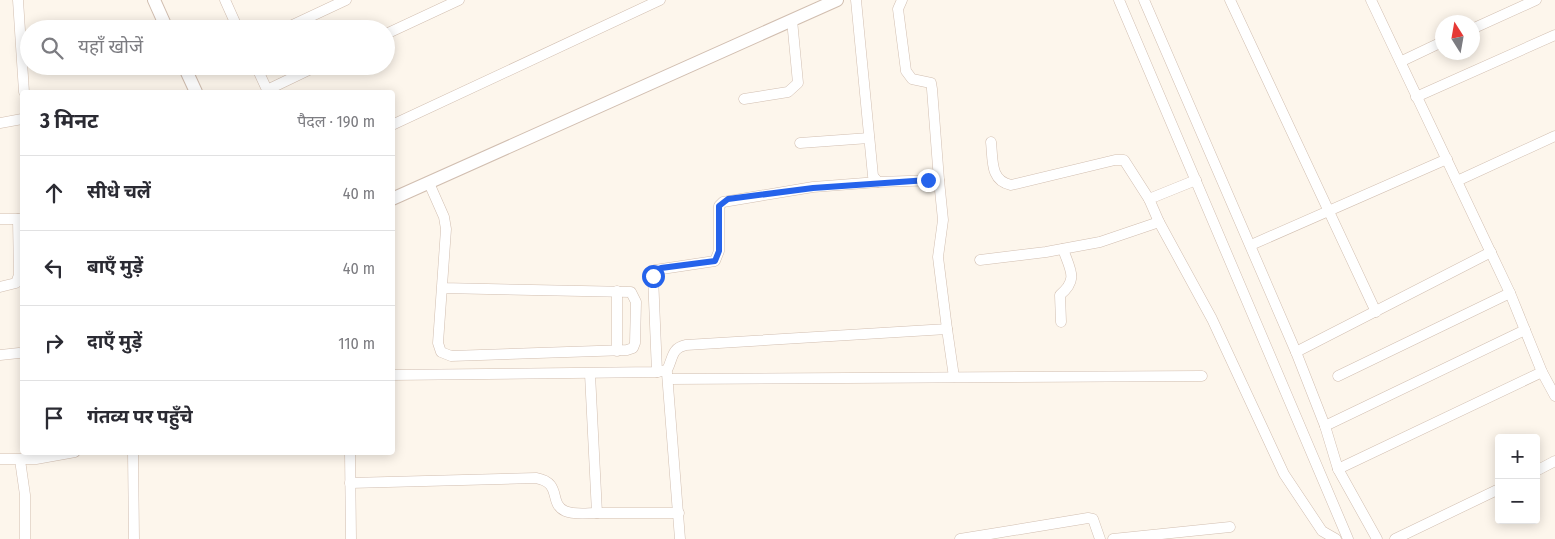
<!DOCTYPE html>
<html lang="hi">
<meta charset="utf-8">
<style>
:root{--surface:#fff;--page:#f7f7f7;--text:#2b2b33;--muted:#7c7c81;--line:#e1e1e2}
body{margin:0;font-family:"Fira Sans Condensed","Noto Sans Devanagari",sans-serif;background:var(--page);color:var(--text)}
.controls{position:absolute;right:15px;bottom:15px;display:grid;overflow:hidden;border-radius:5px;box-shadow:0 2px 12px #0003}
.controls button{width:45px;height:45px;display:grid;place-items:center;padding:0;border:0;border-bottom:1px solid var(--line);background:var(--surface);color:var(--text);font:25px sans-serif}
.compass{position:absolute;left:1435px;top:15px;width:45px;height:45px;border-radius:50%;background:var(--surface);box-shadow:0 2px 12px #0003;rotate:349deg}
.stop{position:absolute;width:15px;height:15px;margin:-11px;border:4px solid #2563eb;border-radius:50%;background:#fff}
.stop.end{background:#2563eb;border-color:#fff;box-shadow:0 1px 5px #0008}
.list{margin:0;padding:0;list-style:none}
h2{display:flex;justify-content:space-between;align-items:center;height:65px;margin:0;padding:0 20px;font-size:21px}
h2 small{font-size:16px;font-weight:400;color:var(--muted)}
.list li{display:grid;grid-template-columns:32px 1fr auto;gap:15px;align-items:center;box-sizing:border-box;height:75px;padding:0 20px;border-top:1px solid var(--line)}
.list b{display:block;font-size:19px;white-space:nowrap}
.list em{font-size:16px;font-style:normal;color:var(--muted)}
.icon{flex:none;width:28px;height:28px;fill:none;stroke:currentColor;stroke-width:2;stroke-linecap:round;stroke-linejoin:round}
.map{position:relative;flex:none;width:1555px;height:539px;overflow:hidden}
.search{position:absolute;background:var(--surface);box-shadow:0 2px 12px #0003;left:20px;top:20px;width:375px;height:55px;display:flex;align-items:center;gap:12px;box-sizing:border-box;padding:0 18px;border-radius:28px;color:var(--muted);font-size:19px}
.panel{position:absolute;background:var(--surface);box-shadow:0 2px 12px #0003;left:20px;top:90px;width:375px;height:365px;border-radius:5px}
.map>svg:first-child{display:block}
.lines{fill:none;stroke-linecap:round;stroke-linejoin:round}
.minor-casing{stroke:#d1beb0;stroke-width:11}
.tertiary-casing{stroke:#d1beb0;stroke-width:14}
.minor{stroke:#fff;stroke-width:10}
.tertiary{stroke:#fff;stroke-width:12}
.route{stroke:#2563eb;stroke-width:6}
</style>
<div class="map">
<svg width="1555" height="539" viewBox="0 0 1555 539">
<rect width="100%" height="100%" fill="#fdf6ec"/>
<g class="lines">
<defs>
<g id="minor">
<polyline points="18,0 24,92"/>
<polyline points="225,0 238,29"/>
<polyline points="902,0 898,9 906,71 912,79 931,83 932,89 939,180"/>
<polyline points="1119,0 1348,539"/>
<polyline points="1144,0 1296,352 1325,426 1338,469 1377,539"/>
<polyline points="1230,0 1376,312"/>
<polyline points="1371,0 1510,293 1542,372 1555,396"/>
<polyline points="284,29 346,0"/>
<polyline points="1472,29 1536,0"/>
<polyline points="386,34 459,0"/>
<polyline points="1402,61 1442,42"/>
<polyline points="256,66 268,92"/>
<polyline points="267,90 317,66"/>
<polyline points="1416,97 1555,35"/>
<polyline points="744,99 788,92 798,83 792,20"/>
<polyline points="0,123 22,119"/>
<polyline points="392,125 660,0"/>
<path d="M991 142C993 160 990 181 1011 185L1115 160H1124L1149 199"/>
<polyline points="800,143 869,138"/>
<polyline points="1196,180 1149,199 1159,222 1212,319 1284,474 1322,531 1336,539"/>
<polyline points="1457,181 1555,136"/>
<polyline points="429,183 444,217 446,229 438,343 441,352 451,356 627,350 633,348 635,343 636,302 631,292 442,288"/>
<polyline points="0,219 22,219"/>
<polyline points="1251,245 1447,159"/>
<polyline points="980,260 1046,252 1100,242 1159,222"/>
<polyline points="0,287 16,283 19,275 18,219"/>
<polyline points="617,291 617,351"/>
<path d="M1061 322 1060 295C1079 279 1070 270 1063 249"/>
<polyline points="947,329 954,377"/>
<polyline points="1296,352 1491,252"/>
<polyline points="0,355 19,353"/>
<polyline points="657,372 653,276 655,270 715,261 719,251 719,206 723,202 813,187 878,182"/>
<polyline points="667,373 680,539"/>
<polyline points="590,374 597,513 679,513"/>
<path d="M392 375 657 372 667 370C673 359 671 348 686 345L947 329 938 257 943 220 939 180 878 182 873 176 856 0"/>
<polyline points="1338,376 1510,293"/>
<polyline points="668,379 1202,376"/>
<polyline points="1325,426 1525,330"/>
<polyline points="133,452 134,539"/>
<polyline points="350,452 351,539"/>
<polyline points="0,459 36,459 75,452"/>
<polyline points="20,460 25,495 25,539"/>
<polyline points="1338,469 1542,372"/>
<polyline points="1536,471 1555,461"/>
<path d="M350 483 536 478C563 483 548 503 565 511 574 515 587 513 597 513"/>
<polyline points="960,539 1088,518 1093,519 1100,539"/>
<polyline points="1113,539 1230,527"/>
<polyline points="1395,539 1499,489"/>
</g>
<g id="tertiary">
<polyline points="154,0 167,29"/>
<polyline points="184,66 196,92"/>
<polyline points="392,199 837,0"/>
</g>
</defs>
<use href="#minor" class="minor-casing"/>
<use href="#tertiary" class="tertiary-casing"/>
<use href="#minor" class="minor"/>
<use href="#tertiary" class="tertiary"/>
</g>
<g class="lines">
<polyline class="route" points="653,276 655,270 661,268 715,261 719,251 719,206 728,199 813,188 928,180"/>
</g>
</svg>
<div class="controls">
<button>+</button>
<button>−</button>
</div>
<svg class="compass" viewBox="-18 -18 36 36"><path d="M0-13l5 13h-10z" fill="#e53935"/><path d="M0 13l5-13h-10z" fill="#7c7c81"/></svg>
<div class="stop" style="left:653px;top:276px"></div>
<div class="stop end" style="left:928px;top:180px"></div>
<div class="search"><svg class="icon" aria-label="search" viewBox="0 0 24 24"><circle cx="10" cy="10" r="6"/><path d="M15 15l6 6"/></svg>यहाँ खोजें</div>
<section class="panel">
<h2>3 मिनट<small>पैदल · 190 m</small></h2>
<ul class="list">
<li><svg class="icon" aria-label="ahead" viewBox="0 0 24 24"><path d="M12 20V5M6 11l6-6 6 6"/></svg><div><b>सीधे चलें</b></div><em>40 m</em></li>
<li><svg class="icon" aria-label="left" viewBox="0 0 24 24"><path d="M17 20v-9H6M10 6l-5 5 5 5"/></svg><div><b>बाएँ मुड़ें</b></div><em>40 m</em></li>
<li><svg class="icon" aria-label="right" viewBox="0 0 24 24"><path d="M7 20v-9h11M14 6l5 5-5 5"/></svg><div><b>दाएँ मुड़ें</b></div><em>110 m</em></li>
<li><svg class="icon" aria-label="arrive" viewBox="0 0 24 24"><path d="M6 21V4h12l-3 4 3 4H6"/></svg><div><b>गंतव्य पर पहुँचे</b></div></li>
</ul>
</section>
</div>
